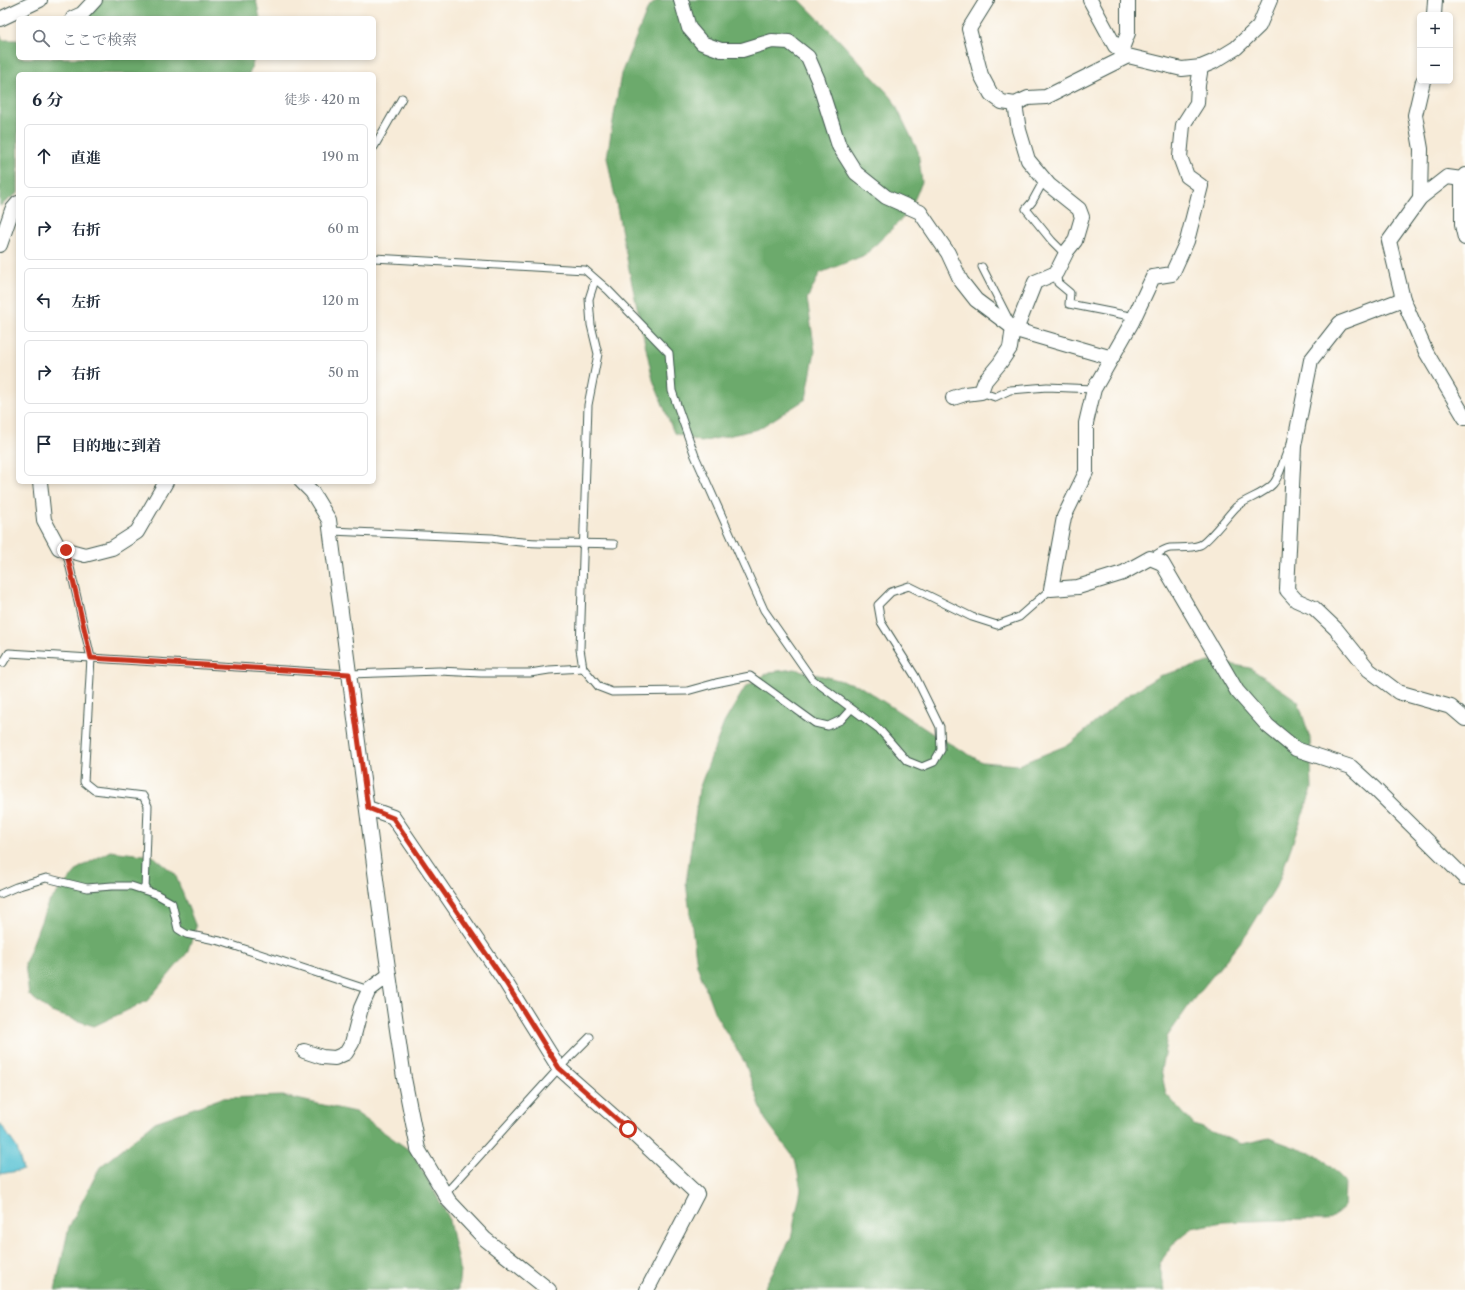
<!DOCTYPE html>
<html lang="ja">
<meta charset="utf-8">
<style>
:root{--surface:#fff;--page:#f2f2f3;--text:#1f2937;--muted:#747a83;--line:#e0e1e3}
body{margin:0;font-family:"Libre Caslon Text","Noto Serif JP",serif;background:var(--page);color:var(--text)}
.controls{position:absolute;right:12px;top:12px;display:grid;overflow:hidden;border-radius:6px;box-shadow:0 2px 6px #0003}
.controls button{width:36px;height:36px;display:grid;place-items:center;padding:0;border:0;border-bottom:1px solid var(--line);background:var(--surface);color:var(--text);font:20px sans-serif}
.stop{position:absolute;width:12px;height:12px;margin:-9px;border:3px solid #c8321e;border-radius:50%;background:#fff}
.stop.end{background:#c8321e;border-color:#fff;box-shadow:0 1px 4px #0008}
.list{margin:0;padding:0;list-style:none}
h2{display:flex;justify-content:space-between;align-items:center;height:52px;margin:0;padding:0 16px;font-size:17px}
h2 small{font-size:13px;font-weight:400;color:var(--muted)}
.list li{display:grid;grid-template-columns:26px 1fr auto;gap:12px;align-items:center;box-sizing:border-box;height:64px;margin:0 8px 8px;padding:0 8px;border:1px solid var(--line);border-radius:6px}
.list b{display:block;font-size:15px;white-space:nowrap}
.list em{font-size:13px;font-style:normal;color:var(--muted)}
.icon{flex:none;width:22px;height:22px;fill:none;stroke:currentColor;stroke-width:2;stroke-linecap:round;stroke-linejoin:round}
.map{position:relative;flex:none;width:1465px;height:1290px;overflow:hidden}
.search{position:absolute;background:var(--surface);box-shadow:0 2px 6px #0003;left:16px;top:16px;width:360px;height:44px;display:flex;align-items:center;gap:10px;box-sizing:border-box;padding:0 14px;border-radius:6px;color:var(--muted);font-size:15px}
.panel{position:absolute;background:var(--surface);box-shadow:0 2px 6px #0003;left:16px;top:72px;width:360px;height:412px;border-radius:6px}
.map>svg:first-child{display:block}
.forest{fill:#6caa6c;stroke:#467450}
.water{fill:#58c2d4;stroke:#3c8084}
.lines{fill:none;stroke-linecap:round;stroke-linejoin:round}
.lane-casing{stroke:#3f574d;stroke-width:9}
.street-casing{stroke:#3f574d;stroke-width:16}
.lane{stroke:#fff;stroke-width:7}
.street{stroke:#fff;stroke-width:14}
.route{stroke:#c8321e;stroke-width:5}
</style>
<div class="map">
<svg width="1465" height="1290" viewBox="0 0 1465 1290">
<rect width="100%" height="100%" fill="#fdfcf7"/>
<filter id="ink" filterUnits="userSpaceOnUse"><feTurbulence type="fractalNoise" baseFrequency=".025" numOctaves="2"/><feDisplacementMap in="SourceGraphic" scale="8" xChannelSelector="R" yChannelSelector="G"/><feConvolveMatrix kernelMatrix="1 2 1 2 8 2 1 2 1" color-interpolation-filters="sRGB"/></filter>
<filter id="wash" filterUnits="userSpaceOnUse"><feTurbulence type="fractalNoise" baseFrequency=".012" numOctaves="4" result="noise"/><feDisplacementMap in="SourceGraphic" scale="16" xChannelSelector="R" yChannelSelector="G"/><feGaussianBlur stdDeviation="0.9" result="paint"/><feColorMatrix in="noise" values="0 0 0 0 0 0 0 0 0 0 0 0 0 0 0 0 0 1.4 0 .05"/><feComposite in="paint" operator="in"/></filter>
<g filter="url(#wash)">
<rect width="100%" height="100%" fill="#f7ebd8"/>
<g class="forest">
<polygon points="93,0 256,0 260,18 73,18"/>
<polygon points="657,0 800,0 840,41 892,98 918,151 922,182 909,212 865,255 820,273 807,299 815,351 806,399 758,429 701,442 674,433 653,380 632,284 607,157 621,74 648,8"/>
<polygon points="0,35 3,40 18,40 18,58 254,58 251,70 249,74 18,74 18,193 0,206"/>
<polygon points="1213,661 1250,668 1298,701 1310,738 1312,789 1278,883 1247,934 1192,1001 1167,1037 1161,1070 1166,1094 1194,1125 1242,1144 1269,1138 1321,1157 1345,1181 1344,1208 1326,1220 1280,1220 1223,1222 1192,1228 1174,1243 1159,1264 1165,1290 763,1290 791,1238 801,1189 795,1159 765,1119 745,1063 715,1014 697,965 686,883 699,789 724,723 746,686 770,672 795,669 858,685 933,734 982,762 1018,765 1070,744 1125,697 1159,676"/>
<polygon points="110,851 153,856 175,874 196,927 187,953 147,1001 94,1026 51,1012 29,995 25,964 48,903 79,868"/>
<polygon points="283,1096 355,1112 412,1152 448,1216 460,1271 458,1290 55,1290 69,1227 100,1167 155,1122 222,1098"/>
</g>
<polygon class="water" points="0,1123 17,1148 23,1170 0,1174"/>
</g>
<g filter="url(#ink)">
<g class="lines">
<defs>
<g id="lane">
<polyline points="374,147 402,98"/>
<polyline points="1044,180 1032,202 1026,209 1052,241 1065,254"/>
<polyline points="374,258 585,270 608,290 669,353 672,391 695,456 764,610 812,679 879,729 907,761 922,767 934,762 941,750 940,727 915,676 881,622 878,605 891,592 909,586 972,617 997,625 1019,617 1051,589"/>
<polyline points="982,267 1010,322"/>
<polyline points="1056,273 1058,283 1070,293 1069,304 1135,317"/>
<polyline points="595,280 589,299 591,325 598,354 588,405 580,649 583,668 599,687 612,692 687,691 716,683 750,676 815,723 828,726 841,720 851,709"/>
<polyline points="981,392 995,397 1010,390 1047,387 1094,389"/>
<path d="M331 531 492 538C532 546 574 542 614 544"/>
<polyline points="66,550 91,658 84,782 94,790 143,796 148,806 145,890"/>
<path d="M1150 558C1156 555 1163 549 1170 548 1180 547 1190 549 1200 545 1208 542 1228 515 1236 507 1247 498 1263 495 1273 484 1281 475 1283 459 1289 448L1292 447"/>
<polyline points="3,663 9,653 349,674 439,671 481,673 530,673 549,670 583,668"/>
<polyline points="0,894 16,887 46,878 87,888 112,886 131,886 156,894 172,903 178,929 186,934 220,941 369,990"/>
<polyline points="445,1194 559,1068 590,1037"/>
</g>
<g id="street">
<polyline points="681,0 689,28 702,43 721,50 742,50 772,41 789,42 808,57 818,80 839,146 856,173 886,197 920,212 948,253 961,281 976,300 1016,330 1112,358"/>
<polyline points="987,0 969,29 981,75 991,94 1002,102 1015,104 1028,98 1046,97 1128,56"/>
<polyline points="1090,0 1115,46 1128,56 1182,69 1201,67 1213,62 1236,48 1259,26 1270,0"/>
<polyline points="1434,15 1435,0"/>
<polyline points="73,18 82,14 95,0"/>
<polyline points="0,19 40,0"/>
<polyline points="1121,51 1128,33 1128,0"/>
<polyline points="1201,67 1198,85 1197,103 1183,125 1180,157 1187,176 1201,186 1187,241 1172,274 1153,277 1132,322 1094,389 1086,423 1086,472 1064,517 1051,589 1078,587 1123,573 1150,558 1162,563 1237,691 1268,726 1296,749 1351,767 1375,789 1465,878"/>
<polyline points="1015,104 1019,130 1028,160 1049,185 1079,209 1082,217 1075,241 1067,251 1056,273 1035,282 1016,330"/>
<polyline points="1465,175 1462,179 1462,225 1465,238"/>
<polyline points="1462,179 1447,177 1420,198 1389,241 1403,299 1426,352 1465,418"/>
<polyline points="1420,198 1421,149 1415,115 1423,81"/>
<polyline points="0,245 12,210 18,203"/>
<polyline points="1403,299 1340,323 1311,360 1294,446 1287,590 1296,600 1314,608 1336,629 1369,670 1398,692 1451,707 1465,719"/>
<polyline points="953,398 965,394 981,392 985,381 1000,363 1010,348 1013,327"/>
<polyline points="40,482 44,520 59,548 85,555 112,548 137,532 166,482"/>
<polyline points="302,482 312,492 329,520 383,933 404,1078 418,1149 449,1201 485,1239 549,1290"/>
<polyline points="368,808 393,817 506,983 559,1068 628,1129 697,1194 647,1290"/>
<polyline points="304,1051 322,1057 335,1058 346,1053 352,1043 361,1008 369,990 389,975"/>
</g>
</defs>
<use href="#lane" class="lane-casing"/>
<use href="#street" class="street-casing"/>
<use href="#lane" class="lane"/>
<use href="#street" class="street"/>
</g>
</g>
<g class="lines" filter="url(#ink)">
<polyline class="route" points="66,550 91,658 349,674 368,808 393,818 506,983 559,1068 628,1129"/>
</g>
</svg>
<div class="controls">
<button>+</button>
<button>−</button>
</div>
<div class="stop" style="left:628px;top:1129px"></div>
<div class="stop end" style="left:66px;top:550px"></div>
<div class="search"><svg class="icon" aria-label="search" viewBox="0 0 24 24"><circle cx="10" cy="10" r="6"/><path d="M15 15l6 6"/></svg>ここで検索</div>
<section class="panel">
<h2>6 分<small>徒歩 · 420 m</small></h2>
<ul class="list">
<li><svg class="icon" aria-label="ahead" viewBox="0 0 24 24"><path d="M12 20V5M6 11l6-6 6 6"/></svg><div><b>直進</b></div><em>190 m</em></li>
<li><svg class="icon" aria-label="right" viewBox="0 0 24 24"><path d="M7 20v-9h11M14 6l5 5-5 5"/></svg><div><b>右折</b></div><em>60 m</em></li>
<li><svg class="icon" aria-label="left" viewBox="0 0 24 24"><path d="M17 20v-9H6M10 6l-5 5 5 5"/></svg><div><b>左折</b></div><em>120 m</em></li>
<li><svg class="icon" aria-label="right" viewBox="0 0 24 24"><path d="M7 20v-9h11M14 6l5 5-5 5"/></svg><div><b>右折</b></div><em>50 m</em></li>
<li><svg class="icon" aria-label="arrive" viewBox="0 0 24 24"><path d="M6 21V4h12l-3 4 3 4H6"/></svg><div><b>目的地に到着</b></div></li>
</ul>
</section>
</div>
